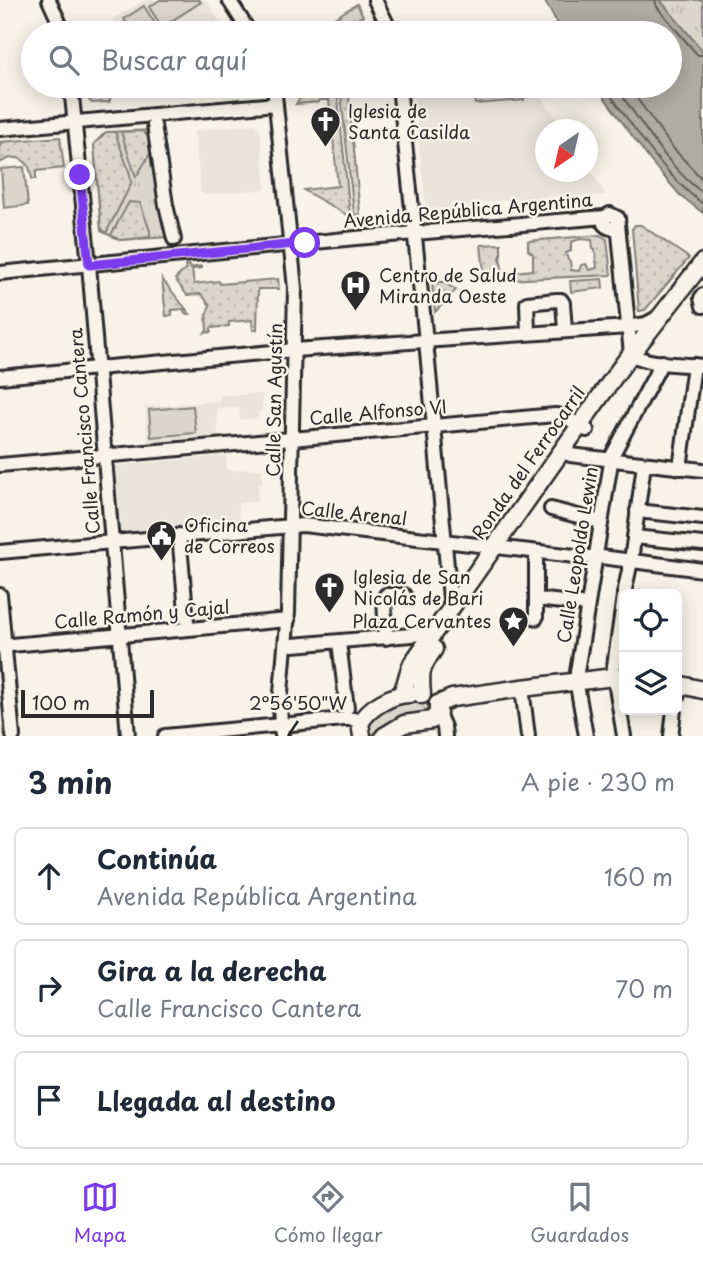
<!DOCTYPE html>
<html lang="es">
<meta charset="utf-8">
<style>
:root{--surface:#fff;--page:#f6f6f7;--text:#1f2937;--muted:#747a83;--line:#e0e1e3;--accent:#7c3aed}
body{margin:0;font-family:"Playpen Sans",sans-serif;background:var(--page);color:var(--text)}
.controls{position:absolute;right:21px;bottom:21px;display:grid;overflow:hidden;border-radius:10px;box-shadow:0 4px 18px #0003}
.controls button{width:63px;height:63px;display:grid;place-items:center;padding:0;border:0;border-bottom:2px solid var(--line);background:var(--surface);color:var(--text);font:35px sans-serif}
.compass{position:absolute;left:535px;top:119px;width:63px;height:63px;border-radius:50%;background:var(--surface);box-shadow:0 4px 18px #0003;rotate:214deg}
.scale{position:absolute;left:21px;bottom:18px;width:133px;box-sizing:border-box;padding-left:7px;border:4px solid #2b2b2b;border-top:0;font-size:19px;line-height:24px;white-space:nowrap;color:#2b2b2b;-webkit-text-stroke:5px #f7f3e8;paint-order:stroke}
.stop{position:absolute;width:21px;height:21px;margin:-16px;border:5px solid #7c3aed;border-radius:50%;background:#fff}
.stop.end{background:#7c3aed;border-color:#fff;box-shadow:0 2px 7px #0008}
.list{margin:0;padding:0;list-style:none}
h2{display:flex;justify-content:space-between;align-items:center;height:91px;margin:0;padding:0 28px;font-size:30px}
h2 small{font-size:23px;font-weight:400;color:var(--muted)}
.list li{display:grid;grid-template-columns:46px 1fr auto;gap:21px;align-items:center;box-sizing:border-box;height:98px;margin:0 14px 14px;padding:0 14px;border:2px solid var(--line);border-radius:10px}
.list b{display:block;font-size:26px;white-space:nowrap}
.list p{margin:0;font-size:23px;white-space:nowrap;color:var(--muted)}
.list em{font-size:23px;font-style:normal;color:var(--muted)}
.icon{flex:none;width:38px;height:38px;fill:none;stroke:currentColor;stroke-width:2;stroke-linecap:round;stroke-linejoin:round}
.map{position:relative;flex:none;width:703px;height:736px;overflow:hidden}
.search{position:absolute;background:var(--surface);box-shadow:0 4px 18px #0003;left:21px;right:21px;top:21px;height:77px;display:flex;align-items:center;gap:18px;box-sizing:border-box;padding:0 24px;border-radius:38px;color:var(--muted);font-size:26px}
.sheet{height:427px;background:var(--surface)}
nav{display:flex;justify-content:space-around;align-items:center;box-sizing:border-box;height:98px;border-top:2px solid var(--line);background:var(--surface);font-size:19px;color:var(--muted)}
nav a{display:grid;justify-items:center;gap:4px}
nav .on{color:var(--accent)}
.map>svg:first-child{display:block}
.built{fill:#e8e4da}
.grass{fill:url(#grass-tufts);stroke:#82807c;stroke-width:2}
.garden{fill:url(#garden-dots);stroke:#82807c;stroke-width:2;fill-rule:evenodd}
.pitch{fill:#dad6cc;stroke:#82807c;stroke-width:2}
.water{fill:#afaca4;stroke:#7a7874;stroke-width:2}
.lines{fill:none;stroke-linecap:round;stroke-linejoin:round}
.shore{stroke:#605f5b;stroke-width:2}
.minor-casing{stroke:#2b2b2b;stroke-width:18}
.major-casing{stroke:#2b2b2b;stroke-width:21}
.minor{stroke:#f7f3e8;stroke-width:12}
.major{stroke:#f7f3e8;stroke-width:16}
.route{stroke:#7c3aed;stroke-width:9}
.ticks{fill:none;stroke:#2b2b2b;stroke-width:2.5}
.labels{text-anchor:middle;stroke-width:5;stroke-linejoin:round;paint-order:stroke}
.poi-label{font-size:18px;fill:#2b2b2b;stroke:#f7f3e8;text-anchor:start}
.street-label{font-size:18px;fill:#2b2b2b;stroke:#f7f3e8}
.ticks-label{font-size:18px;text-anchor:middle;fill:#2b2b2b;stroke:#f7f3e8;stroke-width:5;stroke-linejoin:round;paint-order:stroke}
</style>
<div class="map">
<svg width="703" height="736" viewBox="0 0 703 736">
<defs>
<pattern id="grass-tufts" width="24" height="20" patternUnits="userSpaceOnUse" patternTransform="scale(1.75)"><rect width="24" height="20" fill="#dad6cc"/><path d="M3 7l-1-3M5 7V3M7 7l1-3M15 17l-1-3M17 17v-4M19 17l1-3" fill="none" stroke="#bbb8af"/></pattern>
<pattern id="garden-dots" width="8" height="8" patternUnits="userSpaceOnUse" patternTransform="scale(1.75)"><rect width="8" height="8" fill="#dad6cc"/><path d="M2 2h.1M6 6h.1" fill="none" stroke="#bbb8af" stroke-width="1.8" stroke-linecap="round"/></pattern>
</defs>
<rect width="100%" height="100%" fill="#f7f3e8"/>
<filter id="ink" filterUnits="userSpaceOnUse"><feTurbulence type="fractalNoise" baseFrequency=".0143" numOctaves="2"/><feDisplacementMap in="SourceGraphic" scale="14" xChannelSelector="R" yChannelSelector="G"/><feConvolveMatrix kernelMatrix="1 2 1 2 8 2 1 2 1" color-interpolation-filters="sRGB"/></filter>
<g filter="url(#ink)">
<g class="built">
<polygon points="145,0 206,0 227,33 122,33 113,19"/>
<polygon points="155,86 258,86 161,95"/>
<polygon points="413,86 534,86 564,129 546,130 546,172 588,172 588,166 606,195 564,197 563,195 475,203 475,205 426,210"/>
<polygon points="256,124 257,128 260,128 266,189 204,195 201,192 194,131"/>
<polygon points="262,394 262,411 258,412 258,418 240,419 239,407 217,408 218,436 148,444 145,407 219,401 219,395"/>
<polygon points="226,455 227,470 262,469 262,485 258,484 258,501 238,503 239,520 121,532 115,466"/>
</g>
<g class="grass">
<polygon points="658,0 703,0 703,52"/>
<polygon points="151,130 170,237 120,240 101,231 94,144 106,132"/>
<path d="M410 702 426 704 433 709 432 711 377 734H372L368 732V724C381 713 393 705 410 702Z"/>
</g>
<g class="garden">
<polygon points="357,4 363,16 335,31 333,28 330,29 325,21 328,22"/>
<path d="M87 86H104C108 91 113 96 109 102L92 103 89 100Z"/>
<polygon points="340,86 348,86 360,214 354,215"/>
<polygon points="334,89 326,100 319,100 319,102 296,104 305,92"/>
<polygon points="337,89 350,215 347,215 305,191 304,190 338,186 329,100 328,100"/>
<polygon points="142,131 150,138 153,149 136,177 121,132"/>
<polygon points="106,132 115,132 130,174 131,184 106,233 101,228 94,144"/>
<path d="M60 137 64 168 36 171V179H32C30 159 17 152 0 163V142Z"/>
<polygon points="129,202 140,203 150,231 150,237 120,240 111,235"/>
<polygon points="635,225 641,225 689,258 645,310 639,311 632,229"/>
<path d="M600 235 607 239 611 275 485 281 481 245 501 244V256L500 258 503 273 533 270V254L528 250V241ZM580 239 592 240 593 249 595 250 597 268 589 270 586 264 581 265 579 271 571 270 570 261 568 260 566 253 571 251V242Z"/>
<polygon points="189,265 190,268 202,266 202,268 192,269 194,284 219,281 220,284 278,279 279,289 258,289 257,330 253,330 252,320 229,322 229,326 211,328 211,332 205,333 207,331 206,316 210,305 201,294 187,295 175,279 186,269 185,266"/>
<polygon points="162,279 190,314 185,314 184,309 172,310 172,315 166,316"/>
<polygon points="602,279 603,288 571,292 570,281"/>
<polygon points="432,282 443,282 456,290 435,312"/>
</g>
<g class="pitch">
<polygon points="160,0 199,0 201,2 162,27 149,7"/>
<polygon points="144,6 161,33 133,33 124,19"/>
<polygon points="473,86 523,86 524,100 475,104"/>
<polygon points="24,167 28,205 4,208 1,169"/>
<polygon points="193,406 196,433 151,437 149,410"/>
</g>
<polygon class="water" points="544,0 660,0 703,51 703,213 680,195 652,163 596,86 670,86 670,33 563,33"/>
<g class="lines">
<g class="shore">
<polyline points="655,0 657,7 695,52 698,55 703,55"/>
<path d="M604 86C634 127 662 173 703 204"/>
<path d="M615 86C642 122 666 166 703 193"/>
<polyline points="628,86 672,147 703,180"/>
</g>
<defs>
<g id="minor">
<polyline points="49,0 64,33"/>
<polyline points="229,0 250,33"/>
<polyline points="375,0 386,22 389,33"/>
<polyline points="71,86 89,265 128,736"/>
<polyline points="274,86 295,288 288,612 280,704 281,725 344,719 354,719 360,723"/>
<polyline points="399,86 426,341 451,609"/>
<polyline points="154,125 166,205 174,239"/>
<polyline points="0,129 276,104"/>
<path d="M618 224 631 354C648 365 682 364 703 366"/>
<path d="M0 273 356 238 605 217 610 214 618 218C620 227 611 232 604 224L605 217"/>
<polyline points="703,295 701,298 703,306"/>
<polyline points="528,333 527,303 557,300 561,300 563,303 565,330"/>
<polyline points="0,377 294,350 628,327 646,324 657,318"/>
<polyline points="570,455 703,470"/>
<path d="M0 465C185 450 370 431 555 415L564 416 587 430"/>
<polyline points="680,468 694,365"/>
<polyline points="551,509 601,522"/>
<polyline points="637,511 703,518"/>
<polyline points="179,535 187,621"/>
<polyline points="634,537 703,544"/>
<polyline points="0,552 303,525 584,557 601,557 703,570"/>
<polyline points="536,559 536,618"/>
<polyline points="624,594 631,561 644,464"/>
<polyline points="0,595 13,736"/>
<polyline points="536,599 580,604"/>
<polyline points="386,638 384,598 386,595 404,595"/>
<polyline points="339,642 347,708"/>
<polyline points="293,645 423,634"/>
<polyline points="0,646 288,620"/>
<polyline points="613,673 624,596"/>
<polyline points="615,681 624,736"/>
<polyline points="522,688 528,736"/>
<polyline points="677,698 680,684"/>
<polyline points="438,713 444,727 445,736"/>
<polyline points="165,736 281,725 282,736"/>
<polyline points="586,736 577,685 577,672 612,456 662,362"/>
<polyline points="671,736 674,710"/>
</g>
<g id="major">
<polyline points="677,684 703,690"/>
<path d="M401 694C407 684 407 672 413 662L621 367 703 262"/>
<path d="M422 695C420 672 420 669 434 649"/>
<polyline points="438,704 452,698 522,688 614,677 624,678"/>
<path d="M362 736 360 723C369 707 392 694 410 694"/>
<polyline points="384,736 404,724 432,720 438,713 438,704"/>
</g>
</defs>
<use href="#minor" class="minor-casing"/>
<use href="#major" class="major-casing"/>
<use href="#minor" class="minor"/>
<use href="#major" class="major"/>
</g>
</g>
<g class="lines" filter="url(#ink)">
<polyline class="route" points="80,175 89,265 305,243"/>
</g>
<path class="ticks" d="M288 736 298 721"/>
<defs>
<symbol id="church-pin" viewBox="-11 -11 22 30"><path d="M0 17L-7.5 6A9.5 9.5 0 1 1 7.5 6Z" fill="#2b2b2b" stroke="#f7f3e8"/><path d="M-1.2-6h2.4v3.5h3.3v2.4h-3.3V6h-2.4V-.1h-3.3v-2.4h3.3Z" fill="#fff"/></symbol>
<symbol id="hospital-pin" viewBox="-11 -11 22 30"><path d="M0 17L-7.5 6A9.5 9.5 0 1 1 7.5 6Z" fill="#2b2b2b" stroke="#f7f3e8"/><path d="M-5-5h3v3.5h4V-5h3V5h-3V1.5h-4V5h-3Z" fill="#fff"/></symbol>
<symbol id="civic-pin" viewBox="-11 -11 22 30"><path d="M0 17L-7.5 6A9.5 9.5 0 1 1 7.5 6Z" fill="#2b2b2b" stroke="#f7f3e8"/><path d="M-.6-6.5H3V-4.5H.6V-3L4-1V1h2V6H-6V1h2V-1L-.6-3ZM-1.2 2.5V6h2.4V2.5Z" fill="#fff"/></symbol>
<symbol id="sight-pin" viewBox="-11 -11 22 30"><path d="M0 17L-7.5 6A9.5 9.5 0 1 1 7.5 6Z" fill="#2b2b2b" stroke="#f7f3e8"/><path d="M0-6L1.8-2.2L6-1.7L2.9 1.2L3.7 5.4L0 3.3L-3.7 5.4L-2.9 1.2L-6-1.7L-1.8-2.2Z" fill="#fff"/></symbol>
</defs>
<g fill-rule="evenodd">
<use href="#church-pin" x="308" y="104" width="35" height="47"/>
<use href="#hospital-pin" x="338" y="268" width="35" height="47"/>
<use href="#civic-pin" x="144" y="518" width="35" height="47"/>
<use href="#church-pin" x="312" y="570" width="35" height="47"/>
<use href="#sight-pin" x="496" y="604" width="35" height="47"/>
</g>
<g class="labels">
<g class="poi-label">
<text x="348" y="118">Iglesia de<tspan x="348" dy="21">Santa Casilda</tspan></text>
<text x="379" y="282">Centro de Salud<tspan x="379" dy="21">Miranda Oeste</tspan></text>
<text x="184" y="532">Oficina<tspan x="184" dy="21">de Correos</tspan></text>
<text x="353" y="584">Iglesia de San<tspan x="353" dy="21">Nicolás de Bari</tspan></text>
<text x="491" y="628" text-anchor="end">Plaza Cervantes</text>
</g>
<g class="street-label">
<text transform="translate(468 211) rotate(-5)" y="6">Avenida República Argentina</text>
<text transform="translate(275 400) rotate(-89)" y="6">Calle San Agustín</text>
<text transform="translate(378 413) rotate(-5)" y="6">Calle Alfonso VI</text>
<text transform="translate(85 431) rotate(-95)" y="6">Calle Francisco Cantera</text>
<text transform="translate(529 463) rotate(-55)" y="6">Ronda del Ferrocarril</text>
<text transform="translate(354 514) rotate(6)" y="6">Calle Arenal</text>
<text transform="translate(578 555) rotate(-81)" y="6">Calle Leopoldo Lewin</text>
<text transform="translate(142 615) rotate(-5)" y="6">Calle Ramón y Cajal</text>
</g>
</g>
<g class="ticks-label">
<text x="298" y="710">2°56'50"W</text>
</g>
</svg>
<div class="controls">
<button><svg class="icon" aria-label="locate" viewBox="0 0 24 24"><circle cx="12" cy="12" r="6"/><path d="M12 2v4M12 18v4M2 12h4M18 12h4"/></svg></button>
<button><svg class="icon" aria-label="layers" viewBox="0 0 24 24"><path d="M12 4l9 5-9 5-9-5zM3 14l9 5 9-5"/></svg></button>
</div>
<svg class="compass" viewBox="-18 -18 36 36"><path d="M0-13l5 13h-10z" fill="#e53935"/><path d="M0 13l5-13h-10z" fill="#747a83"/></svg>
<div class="scale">100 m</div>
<div class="stop" style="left:305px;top:243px"></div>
<div class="stop end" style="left:80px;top:175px"></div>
<div class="search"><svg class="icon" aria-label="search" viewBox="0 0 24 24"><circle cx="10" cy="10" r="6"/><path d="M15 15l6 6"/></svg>Buscar aquí</div>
</div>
<section class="sheet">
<h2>3 min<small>A pie · 230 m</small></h2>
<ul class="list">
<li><svg class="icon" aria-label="ahead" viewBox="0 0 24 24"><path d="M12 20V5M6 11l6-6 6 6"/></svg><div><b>Continúa</b><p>Avenida República Argentina</p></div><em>160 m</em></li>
<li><svg class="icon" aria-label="right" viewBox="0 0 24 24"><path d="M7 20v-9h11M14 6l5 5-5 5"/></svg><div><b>Gira a la derecha</b><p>Calle Francisco Cantera</p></div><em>70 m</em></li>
<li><svg class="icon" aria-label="arrive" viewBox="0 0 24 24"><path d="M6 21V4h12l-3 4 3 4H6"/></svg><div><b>Llegada al destino</b></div></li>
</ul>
</section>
<nav>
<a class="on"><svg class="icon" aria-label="map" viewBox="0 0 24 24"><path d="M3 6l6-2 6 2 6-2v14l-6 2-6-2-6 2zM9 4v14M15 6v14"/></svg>Mapa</a>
<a><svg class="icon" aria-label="directions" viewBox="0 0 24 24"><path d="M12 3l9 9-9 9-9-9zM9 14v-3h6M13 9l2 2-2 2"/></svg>Cómo llegar</a>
<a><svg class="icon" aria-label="saved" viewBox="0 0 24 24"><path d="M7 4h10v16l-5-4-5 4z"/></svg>Guardados</a>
</nav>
